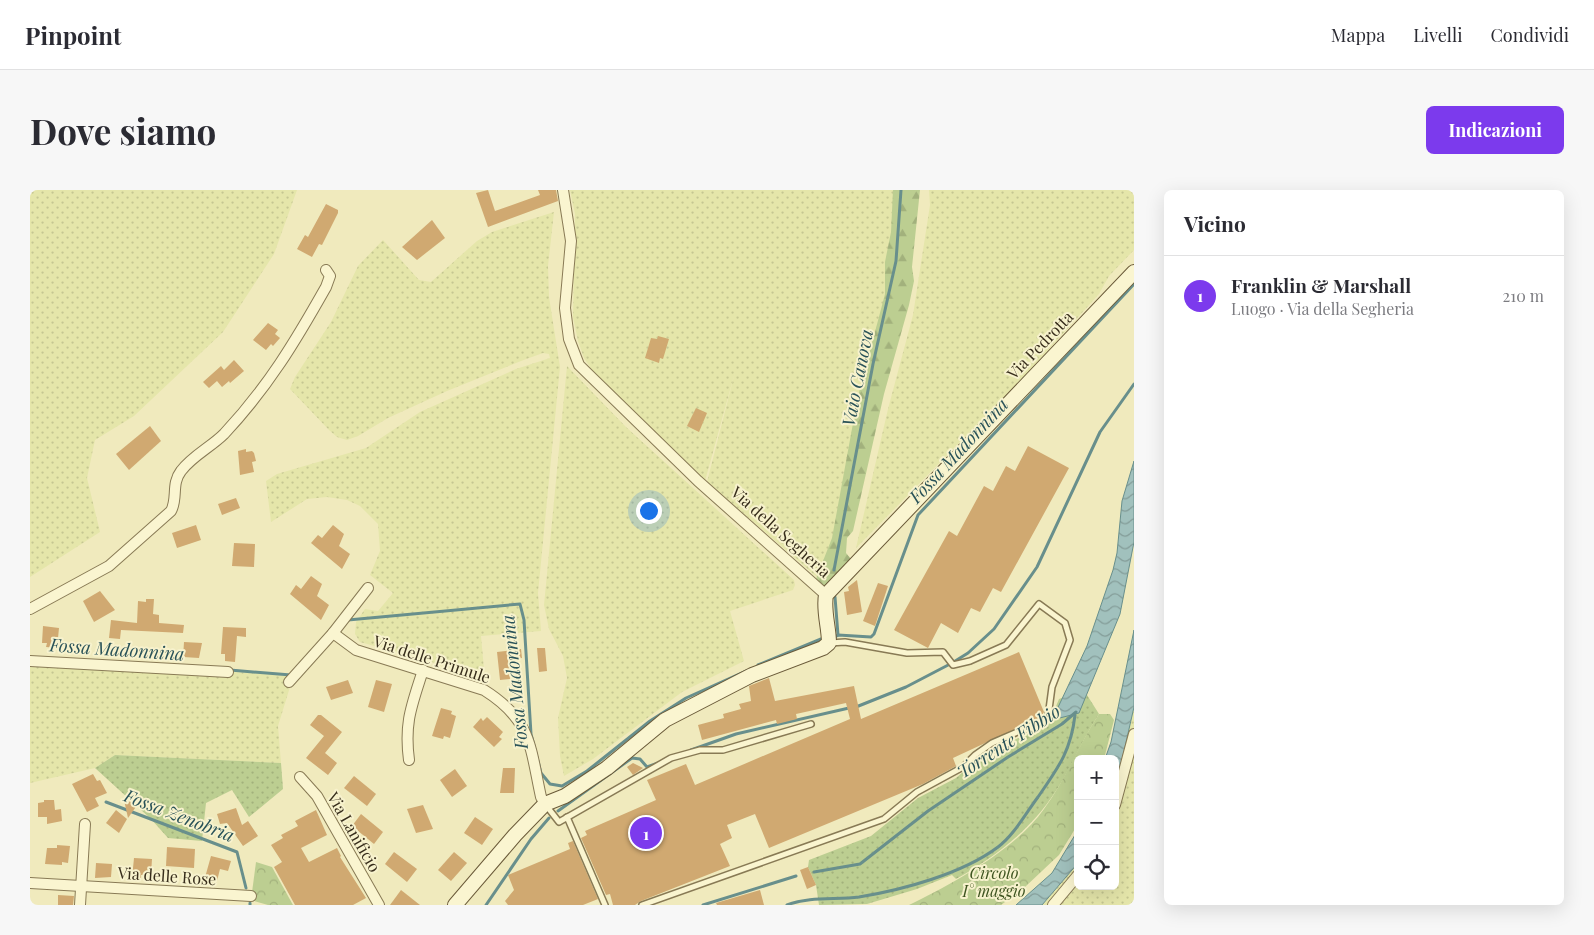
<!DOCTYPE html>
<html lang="it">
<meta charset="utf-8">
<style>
:root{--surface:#fff;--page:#f7f7f7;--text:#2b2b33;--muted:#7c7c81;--line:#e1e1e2;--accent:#7c3aed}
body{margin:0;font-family:"Playfair Display",serif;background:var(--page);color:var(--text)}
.controls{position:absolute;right:15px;bottom:15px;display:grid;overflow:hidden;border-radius:8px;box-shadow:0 5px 20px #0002}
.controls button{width:45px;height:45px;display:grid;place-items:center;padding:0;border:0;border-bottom:1px solid var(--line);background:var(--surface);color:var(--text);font:25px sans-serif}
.you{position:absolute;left:618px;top:320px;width:18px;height:18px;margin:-12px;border:4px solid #fff;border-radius:50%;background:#1a73e8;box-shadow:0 0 0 8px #1a73e833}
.badge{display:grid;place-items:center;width:32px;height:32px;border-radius:50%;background:var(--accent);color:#fff;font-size:16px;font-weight:700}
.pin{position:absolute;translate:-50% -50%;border:2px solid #fff;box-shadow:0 1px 5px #0006}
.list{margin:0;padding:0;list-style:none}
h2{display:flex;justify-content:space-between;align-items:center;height:65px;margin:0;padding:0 20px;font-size:21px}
h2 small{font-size:16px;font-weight:400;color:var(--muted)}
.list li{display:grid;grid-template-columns:32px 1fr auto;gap:15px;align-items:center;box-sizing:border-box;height:80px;padding:0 20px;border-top:1px solid var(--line)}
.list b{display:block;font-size:19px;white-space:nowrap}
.list p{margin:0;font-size:16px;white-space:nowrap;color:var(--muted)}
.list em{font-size:16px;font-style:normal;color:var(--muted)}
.icon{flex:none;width:28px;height:28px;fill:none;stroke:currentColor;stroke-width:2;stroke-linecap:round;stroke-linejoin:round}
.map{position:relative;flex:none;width:1104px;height:715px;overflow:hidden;border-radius:8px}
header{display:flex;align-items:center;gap:30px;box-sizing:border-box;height:70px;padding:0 25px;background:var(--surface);border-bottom:1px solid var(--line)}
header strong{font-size:24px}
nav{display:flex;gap:28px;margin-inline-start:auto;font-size:18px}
.intro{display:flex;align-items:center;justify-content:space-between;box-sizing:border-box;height:120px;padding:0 30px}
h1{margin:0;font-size:35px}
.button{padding:12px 22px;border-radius:8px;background:var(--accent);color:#fff;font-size:18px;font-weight:700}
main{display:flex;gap:30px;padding:0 30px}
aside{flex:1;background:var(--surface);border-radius:8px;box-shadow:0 5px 20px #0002}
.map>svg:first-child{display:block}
.farmland{fill:url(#farmland-dots)}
.grass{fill:url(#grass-dots)}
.forest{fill:url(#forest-firs)}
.park{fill:url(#park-crowns)}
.water{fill:url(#water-waves);stroke:#688f8c}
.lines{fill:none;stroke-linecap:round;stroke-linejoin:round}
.stream{stroke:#688f8c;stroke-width:3}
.building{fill:#d0a971}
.lane-casing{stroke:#887a55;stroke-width:8}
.street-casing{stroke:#887a55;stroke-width:12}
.secondary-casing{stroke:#6a5a39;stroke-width:16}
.lane{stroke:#faf5d0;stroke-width:5}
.street{stroke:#faf5d0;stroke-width:10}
.secondary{stroke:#faf5d0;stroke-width:14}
.labels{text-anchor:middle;stroke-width:4;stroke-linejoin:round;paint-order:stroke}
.street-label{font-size:16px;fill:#372d1b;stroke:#f7f2cd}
.park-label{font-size:16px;font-style:italic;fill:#3e5420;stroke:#f7f2cd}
.water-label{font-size:18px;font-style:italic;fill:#295258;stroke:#f7f2cd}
</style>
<header>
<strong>Pinpoint</strong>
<nav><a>Mappa</a><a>Livelli</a><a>Condividi</a></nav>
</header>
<div class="intro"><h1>Dove siamo</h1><a class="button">Indicazioni</a></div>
<main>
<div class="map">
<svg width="1104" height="715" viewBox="0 0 1104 715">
<defs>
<pattern id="farmland-dots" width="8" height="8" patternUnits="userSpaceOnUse" patternTransform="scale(1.25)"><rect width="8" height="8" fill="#e5e6aa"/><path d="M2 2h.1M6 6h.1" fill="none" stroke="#c5c692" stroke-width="1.8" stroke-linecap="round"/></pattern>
<pattern id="grass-dots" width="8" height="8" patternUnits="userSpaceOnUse" patternTransform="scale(1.25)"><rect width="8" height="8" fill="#bcce91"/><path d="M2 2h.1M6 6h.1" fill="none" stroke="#a2b17c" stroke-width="1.8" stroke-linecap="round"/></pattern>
<pattern id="forest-firs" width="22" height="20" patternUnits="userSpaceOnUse" patternTransform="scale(1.25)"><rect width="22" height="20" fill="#bcce91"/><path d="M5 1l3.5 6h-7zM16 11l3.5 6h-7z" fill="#a2b17c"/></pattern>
<pattern id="park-crowns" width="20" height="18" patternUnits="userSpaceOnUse" patternTransform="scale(1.25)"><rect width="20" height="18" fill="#bcce91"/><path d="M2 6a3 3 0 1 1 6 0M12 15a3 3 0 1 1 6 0" fill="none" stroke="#a2b17c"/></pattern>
<pattern id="water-waves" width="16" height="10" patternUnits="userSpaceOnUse" patternTransform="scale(1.25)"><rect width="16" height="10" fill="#a1c1bd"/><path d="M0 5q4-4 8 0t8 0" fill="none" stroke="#849d99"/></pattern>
</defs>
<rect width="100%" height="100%" fill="#f0eabd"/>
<g class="farmland">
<polygon points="0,0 267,0 244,64 193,142 104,226 65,250 57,288 70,342 0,387"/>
<polygon points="540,0 868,0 864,64 799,378 788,388 677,292 705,182 675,291 564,183 554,168 548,151 543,127 545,24"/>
<polygon points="899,0 1104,0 1104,60 1079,86 1069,104 989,192 826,358 858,219 883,125 900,15"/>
<polygon points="524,22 518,76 519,107 530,177 508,403 511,441 451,446 455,490 441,483 330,452 325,444 326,432 335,419 348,421 363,403 340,385 350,361 348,334 330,316 317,310 297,307 277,309 241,332 236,291 247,284 336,258 390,222 486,179 520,168 519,164 513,163 491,171 417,201 358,228 328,246 317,250 307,247 299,240 260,199 265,187 301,132 328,76 353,50 389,90 401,92 447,51 462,42"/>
<polygon points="537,176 596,237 764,390 765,395 763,400 700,421 714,471 652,502 563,569 534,586 530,566 528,528 537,488 533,466 519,439 514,415"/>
<polygon points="0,476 264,484 248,536 251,573 85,565 65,578 0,593"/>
<polygon points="1104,517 1104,715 1012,715 1048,673 1048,696 1085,696 1085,601"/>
</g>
<g class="grass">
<path d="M1057 505 1069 524C1055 545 1045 569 1032 591 1007 635 970 664 926 689L922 685 887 699 837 714 789 715 786 695 778 677 779 670 841 646 888 608 926 588 954 564 1010 538 1020 531 1029 509 1037 506Z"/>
<polygon points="85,565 251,573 253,599 219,627 202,600 176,613 172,651 138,648 121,629 65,578"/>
</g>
<polygon class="forest" points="863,0 890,0 882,77 884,91 879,115 854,204 823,341 817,348 816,363 826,375 799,404 786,389 802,348 828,206 855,104 855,72 861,42"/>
<g class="park">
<path d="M1069 524H1080L1084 530 1074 569H1048V634L1029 665 995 697 971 715H879C922 694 986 659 1014 619 1036 589 1049 554 1069 524Z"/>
<polygon points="226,672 242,677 263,715 238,715 221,710"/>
</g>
<g class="water">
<polygon points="1104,271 1104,352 1090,424 1049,523 1022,530 1057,456 1083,380 1087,363 1092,311"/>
<polygon points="1104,440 1104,517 1085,601 1085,569 1075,569 1081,552"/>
<polygon points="1048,640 1048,673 1012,715 986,715 1022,683"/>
</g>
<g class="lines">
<g class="stream">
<polyline points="804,380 843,174 866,71 871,0"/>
<polyline points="805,407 808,445"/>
<polyline points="318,430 490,414 494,430 501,544 511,583 520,594 532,596 557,581 620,531 656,508 716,481"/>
<polyline points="805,447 808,445 841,447 844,444 888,325 1104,94"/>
<polyline points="728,475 791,449"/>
<polyline points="200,480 261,485"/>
<polyline points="826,517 876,497 922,473 938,463 964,439 1007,377 1070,242 1104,194"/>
<polyline points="661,560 706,544 819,518"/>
<polyline points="76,612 207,662 216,698"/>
<polyline points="528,621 602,568 610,569 617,577 628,573"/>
<polyline points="784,682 830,674 898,621 978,567 1032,534 1046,522"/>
<polyline points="220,713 220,715"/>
<polyline points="456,715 501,649 519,628"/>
<polyline points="673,715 766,686"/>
<path d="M757 715C780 706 805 710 829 707 872 700 932 684 968 657 984 645 996 623 1008 607 1028 578 1041 561 1045 525"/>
</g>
</g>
<g class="building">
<polygon points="458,0 465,21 510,5 508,0 526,0 528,11 458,37 446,3"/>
<polygon points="296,14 308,20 308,23 292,55 289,54 282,67 267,59 275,45 278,47"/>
<polygon points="402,30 415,48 387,70 372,57"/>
<polygon points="238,133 248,140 245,144 250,148 243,156 241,154 236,160 223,150"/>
<polygon points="628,146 639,149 633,169 630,168 629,173 615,168 621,148 627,149"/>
<polygon points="204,170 214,181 200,193 199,191 192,197 187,191 179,198 173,192 191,176 194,180"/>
<polygon points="666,218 677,223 669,242 657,236"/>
<polygon points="120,236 131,251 99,280 86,264"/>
<polygon points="998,256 1039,278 971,402 963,398 950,422 941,418 928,443 911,433 898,458 864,440 919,341 927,346 954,296 963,301 976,276 985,281"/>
<polygon points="216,259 216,262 222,261 224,263 226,271 222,272 224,282 210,285 208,261"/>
<polygon points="206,308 210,318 192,325 188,314"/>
<polygon points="166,335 171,350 147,358 142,343"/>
<polygon points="303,335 314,344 309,356 320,364 312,379 281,353 288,345 292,348"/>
<polygon points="204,353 225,354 224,377 202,376"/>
<polygon points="281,386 292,394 287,406 299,415 291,430 260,404 266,395 271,399"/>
<polygon points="827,390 832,422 817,425 814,402 819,401 818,397"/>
<polygon points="848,393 858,396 845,436 833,431"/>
<polygon points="70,401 85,420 64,432 53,411"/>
<polygon points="116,409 124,409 123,424 129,425 129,433 154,435 153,443 91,440 90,449 79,448 81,430 107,433 108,411 116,412"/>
<polygon points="13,436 29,438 27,458 16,457 17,453 12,453"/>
<polygon points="193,437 216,438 216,447 207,446 205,472 195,471 195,464 191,464"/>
<polygon points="154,452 172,453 169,468 153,467"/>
<polygon points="507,458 515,458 517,481 509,482"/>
<polygon points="491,459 492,468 478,470 480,489 470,490 467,462"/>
<polygon points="989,462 1014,522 1011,527 923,568 926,576 893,594 739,658 725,624 697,635 702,648 690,654 700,676 611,711 605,715 583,715 580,704 576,705 551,648 557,645 555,641 626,610 617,590 656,574 665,595 820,529 816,513 766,524 767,529 747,534 746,530 672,550 668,535 694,528 693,524 711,519 709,514 721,511 719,496 739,488 745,511 824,496 831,529"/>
<polygon points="318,490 323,503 301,510 296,497"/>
<polygon points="346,490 362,494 354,522 338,517"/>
<polygon points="411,518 422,521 421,524 426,526 420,548 414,546 413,549 402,546"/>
<polygon points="288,525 291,525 312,542 295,563 307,573 298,585 276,568 294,546 280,535"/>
<polygon points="457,527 473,542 469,547 472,549 464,557 443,537 451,528 453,531"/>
<polygon points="603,573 613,578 603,585 597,577"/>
<polygon points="473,578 485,578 484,603 470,603"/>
<polygon points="425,579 437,596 422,607 410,590"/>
<polygon points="63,584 67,591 70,590 77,603 65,608 69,616 57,622 42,594"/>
<polygon points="324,586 346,604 337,616 314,598"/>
<polygon points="99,604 110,611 98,628 94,610"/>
<polygon points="14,610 24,610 25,620 31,619 32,631 17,634 17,627 8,627 8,613 14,612"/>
<polygon points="393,615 403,639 386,643 377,619"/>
<polygon points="206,618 212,635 218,631 228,646 213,656 197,633 190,634 187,624"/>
<polygon points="86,620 97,629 89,643 76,633"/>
<polygon points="286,620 297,645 271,658 279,672 307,658 311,666 310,667 336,708 323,715 265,715 244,677 252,672 241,655 253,648 251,645 268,636 265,631"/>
<polygon points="331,624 353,642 344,654 322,636"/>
<polygon points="445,627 463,639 452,655 434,643"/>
<polygon points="543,651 568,709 553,715 478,715 475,711 484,700 478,685 540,659 538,653"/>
<polygon points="27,655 40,656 38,673 32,672 32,675 15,674 17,658 27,658"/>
<polygon points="137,657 165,659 164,678 136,676"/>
<polygon points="364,662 387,679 377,692 355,674"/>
<polygon points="424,662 437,673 421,691 408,680"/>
<polygon points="181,666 201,671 198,681 190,679 186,695 174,691"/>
<polygon points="104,668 122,669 121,685 111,685 111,688 102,688"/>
<polygon points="66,673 82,674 81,687 65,688"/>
<polygon points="778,677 786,695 777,699 770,680"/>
<polygon points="371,700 390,715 360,715"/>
<polygon points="730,700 734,715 687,715 686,713"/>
<polygon points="28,705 44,706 43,715 28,715"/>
</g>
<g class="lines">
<defs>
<g id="lane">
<polyline points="515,614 529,632 641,568 670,560 693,560 781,534"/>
<polyline points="537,627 575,715"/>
<polyline points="612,715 854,629 887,602 933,577 945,565 962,553 1013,531 1018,527 1022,497 1040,450 1035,433 1009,414 976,455 940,471 923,475 913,462 877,463 815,452 800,453"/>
</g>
<g id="street">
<polyline points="533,0 541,51 535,118 539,149 549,175 668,291 796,405"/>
<path d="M0 419 79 376 141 321C148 308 141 294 151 281 162 266 181 257 194 244 238 197 265 152 296 97L300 86 296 80"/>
<path d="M303 443 326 460 454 500C502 530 500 557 511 607L515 614"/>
<polyline points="0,471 198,482"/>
<polyline points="259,492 303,443 338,398"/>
<path d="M379 570C374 532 382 515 393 480"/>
<polyline points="270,587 287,606 349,715"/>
<polyline points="1085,615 1104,544"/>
<polyline points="0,693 221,706"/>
<polyline points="50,715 55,634"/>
<polyline points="1023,715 1048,685"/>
</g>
<path id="secondary" d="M425 715 485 645 515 614 535 606 577 578 635 530 722 485 793 458 799 453C799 437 793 420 796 405L1104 82"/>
</defs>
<use href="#lane" class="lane-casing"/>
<use href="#street" class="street-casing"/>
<use href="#secondary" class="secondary-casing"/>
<use href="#lane" class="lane"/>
<use href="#street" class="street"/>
<use href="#secondary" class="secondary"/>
</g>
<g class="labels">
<g class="street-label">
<text transform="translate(1010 155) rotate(-46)" y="6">Via Pedrotta</text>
<text transform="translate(751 342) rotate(42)" y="6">Via della Segheria</text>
<text transform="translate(402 469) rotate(18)" y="6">Via delle Primule</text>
<text transform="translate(324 642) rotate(60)" y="6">Via Lanificio</text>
<text transform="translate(137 686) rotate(4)" y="6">Via delle Rose</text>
</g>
<g class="park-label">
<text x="964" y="689">Circolo<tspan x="964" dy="18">I° maggio</tspan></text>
</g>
<g class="water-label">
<text transform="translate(828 188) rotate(-79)" y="6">Vaio Canova</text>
<text transform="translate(929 261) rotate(-47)" y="6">Fossa Madonnina</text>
<text transform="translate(87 460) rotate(4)" y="6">Fossa Madonnina</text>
<text transform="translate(485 492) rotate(-96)" y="6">Fossa Madonnina</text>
<text transform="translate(979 552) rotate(-33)" y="6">Torrente Fibbio</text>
<text transform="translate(149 626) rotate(21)" y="6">Fossa Zenobria</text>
</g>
</g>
</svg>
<div class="controls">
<button>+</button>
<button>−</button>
<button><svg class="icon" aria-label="locate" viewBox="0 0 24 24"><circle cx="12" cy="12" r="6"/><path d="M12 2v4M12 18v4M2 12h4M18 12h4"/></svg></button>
</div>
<div class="you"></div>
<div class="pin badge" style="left:616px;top:643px">1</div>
</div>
<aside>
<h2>Vicino<small></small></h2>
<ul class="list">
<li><span class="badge">1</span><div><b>Franklin &amp; Marshall</b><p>Luogo · Via della Segheria</p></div><em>210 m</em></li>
</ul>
</aside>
</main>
